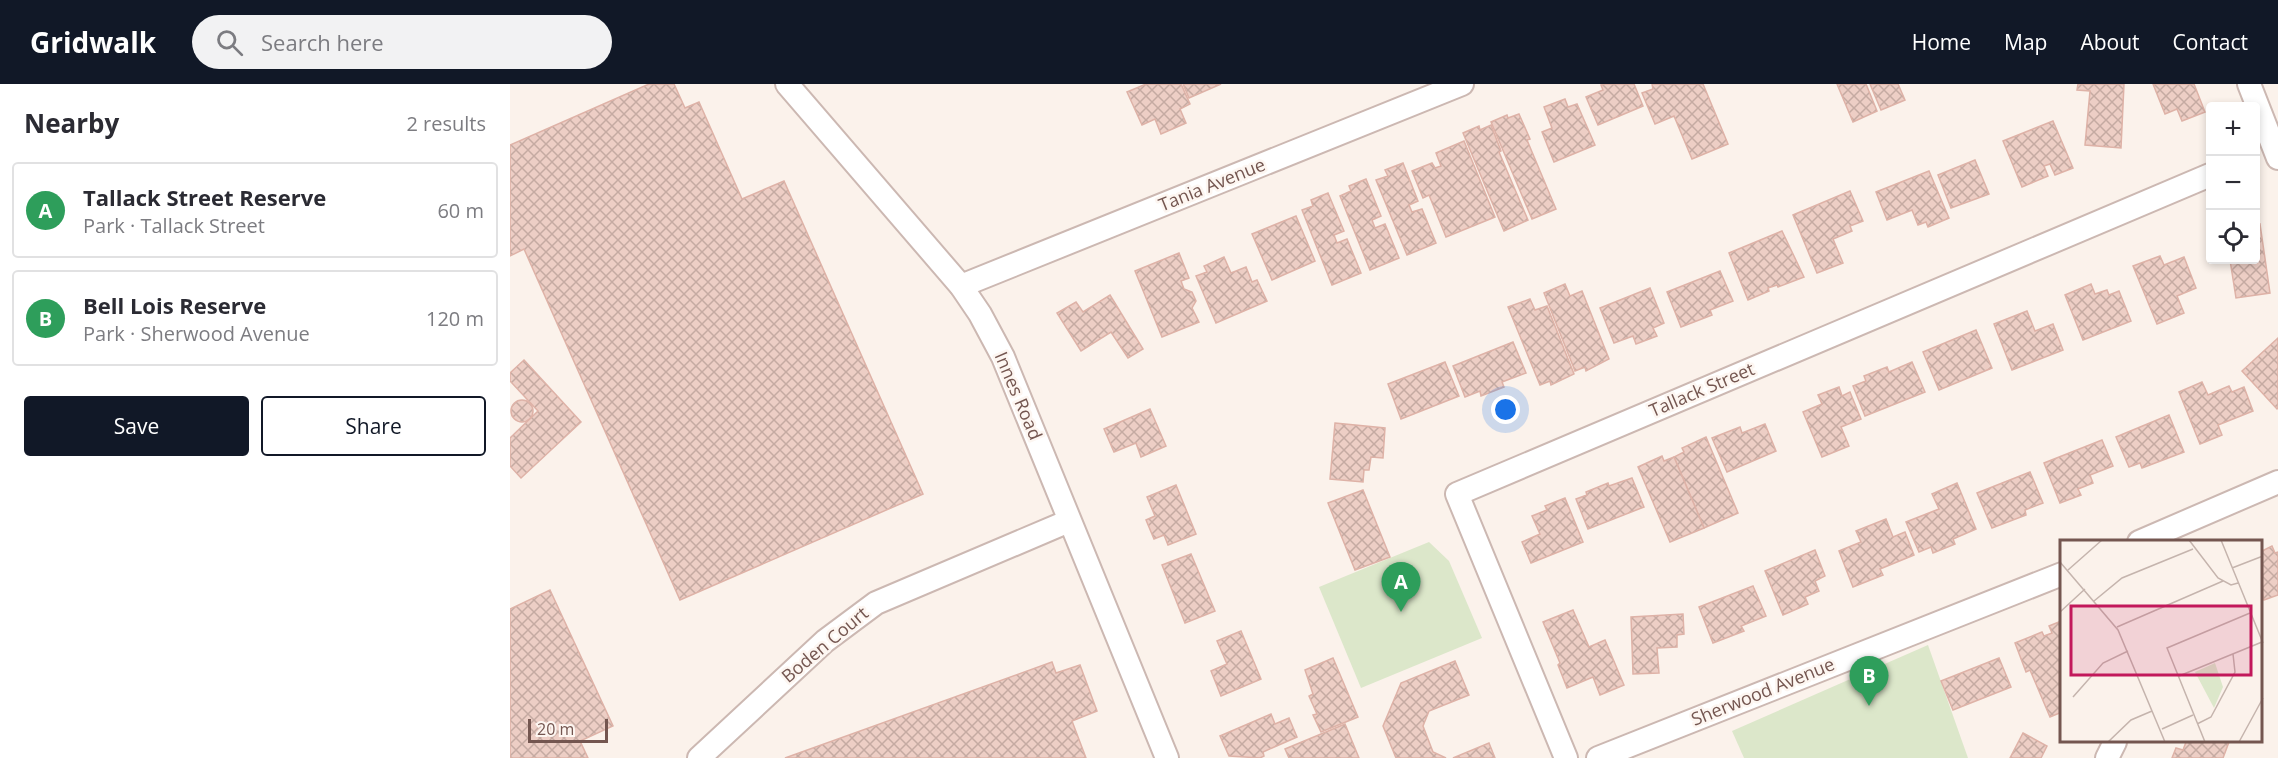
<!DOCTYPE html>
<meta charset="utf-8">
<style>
:root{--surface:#fff;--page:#f2f2f3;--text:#2b2b33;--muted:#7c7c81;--line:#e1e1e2;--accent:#111827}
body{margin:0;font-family:"Open Sans",sans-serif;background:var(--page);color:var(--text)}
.controls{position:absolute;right:18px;top:18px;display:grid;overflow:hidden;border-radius:6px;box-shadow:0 3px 9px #0003}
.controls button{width:54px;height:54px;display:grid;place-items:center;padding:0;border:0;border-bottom:2px solid var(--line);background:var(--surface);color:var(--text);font:30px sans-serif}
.scale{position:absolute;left:18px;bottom:15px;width:80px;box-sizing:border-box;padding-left:6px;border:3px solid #745650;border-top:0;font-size:16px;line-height:21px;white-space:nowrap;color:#745650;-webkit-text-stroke:4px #fdf6f1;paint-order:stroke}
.you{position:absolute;left:996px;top:326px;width:21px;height:21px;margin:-15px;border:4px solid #fff;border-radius:50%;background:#1a73e8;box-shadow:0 0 0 9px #1a73e833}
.badge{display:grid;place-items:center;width:39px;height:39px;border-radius:50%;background:var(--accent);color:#fff;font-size:20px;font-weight:700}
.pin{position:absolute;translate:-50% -50px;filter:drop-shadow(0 2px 3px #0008)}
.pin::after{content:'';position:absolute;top:32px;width:21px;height:18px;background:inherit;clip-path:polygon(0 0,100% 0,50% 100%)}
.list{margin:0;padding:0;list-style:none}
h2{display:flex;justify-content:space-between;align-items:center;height:78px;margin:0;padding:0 24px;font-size:26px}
h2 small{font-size:20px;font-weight:400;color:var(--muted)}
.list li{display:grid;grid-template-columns:39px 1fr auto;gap:18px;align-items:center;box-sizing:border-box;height:96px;margin:0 12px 12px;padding:0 12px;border:2px solid var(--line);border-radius:6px}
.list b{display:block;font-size:22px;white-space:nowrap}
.list p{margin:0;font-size:20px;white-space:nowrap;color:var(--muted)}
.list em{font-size:20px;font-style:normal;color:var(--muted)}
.actions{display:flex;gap:12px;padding:18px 24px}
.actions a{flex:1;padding:14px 0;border:2px solid var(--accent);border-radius:6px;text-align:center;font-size:21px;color:var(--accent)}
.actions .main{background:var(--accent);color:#fff}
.icon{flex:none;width:33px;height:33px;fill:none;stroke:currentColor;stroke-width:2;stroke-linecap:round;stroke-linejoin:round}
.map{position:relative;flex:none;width:1768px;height:674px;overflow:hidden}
header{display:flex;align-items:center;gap:36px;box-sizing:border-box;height:84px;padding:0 30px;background:var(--accent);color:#fff}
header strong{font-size:28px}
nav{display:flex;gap:33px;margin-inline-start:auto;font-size:21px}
.search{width:420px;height:54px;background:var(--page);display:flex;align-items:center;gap:15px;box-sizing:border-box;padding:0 21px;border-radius:33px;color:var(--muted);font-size:22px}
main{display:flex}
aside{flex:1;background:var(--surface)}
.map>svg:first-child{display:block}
.green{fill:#dce7ca}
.building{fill:url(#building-cross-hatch);stroke:#deb2a7;stroke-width:1.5}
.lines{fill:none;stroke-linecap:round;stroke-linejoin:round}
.street-casing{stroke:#ccb8b2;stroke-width:26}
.street{stroke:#fff;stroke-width:22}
.labels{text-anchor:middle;stroke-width:5;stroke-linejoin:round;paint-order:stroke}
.street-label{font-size:18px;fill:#745650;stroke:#fdf6f1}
.inset-road{fill:none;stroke:#c5b4ad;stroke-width:1.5}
.view{fill:#c2185b;fill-opacity:0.15;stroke:#c2185b;stroke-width:3}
.inset-edge{fill:none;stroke:#745650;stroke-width:3}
</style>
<header>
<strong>Gridwalk</strong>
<div class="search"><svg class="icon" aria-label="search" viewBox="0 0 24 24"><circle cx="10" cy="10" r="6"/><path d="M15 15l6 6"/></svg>Search here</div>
<nav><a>Home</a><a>Map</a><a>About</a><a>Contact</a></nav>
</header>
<main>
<aside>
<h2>Nearby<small>2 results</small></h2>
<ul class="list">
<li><span class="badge" style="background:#2e9e5b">A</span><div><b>Tallack Street Reserve</b><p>Park · Tallack Street</p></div><em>60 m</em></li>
<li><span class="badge" style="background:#2e9e5b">B</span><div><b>Bell Lois Reserve</b><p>Park · Sherwood Avenue</p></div><em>120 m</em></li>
</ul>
<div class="actions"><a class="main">Save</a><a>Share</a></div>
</aside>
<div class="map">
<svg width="1768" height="674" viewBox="0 0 1768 674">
<defs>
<pattern id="building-cross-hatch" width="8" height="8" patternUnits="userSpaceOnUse" patternTransform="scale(1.5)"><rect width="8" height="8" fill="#edcec5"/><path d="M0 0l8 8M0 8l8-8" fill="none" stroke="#c5aaa2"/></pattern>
</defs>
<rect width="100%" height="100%" fill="#fbf2eb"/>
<g class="green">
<polygon points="919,458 939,477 972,554 851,604 809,503"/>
<polygon points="1418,561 1458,674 1234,674 1222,647"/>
</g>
<g class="building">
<polygon points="139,0 164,0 175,24 189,18 232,115 274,97 413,410 170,516 14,165 0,172 0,61"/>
<polygon points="636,0 671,0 680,20 670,25 676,39 651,50 645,35 632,41 617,8"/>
<polygon points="673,0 711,0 679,14"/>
<polygon points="1095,0 1124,0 1133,22 1088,41 1076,13 1093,6 1091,1"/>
<polygon points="1193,0 1218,60 1182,75 1164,32 1145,40 1132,9 1143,5 1142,0"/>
<polygon points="1327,0 1356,0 1367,27 1343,38"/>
<polygon points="1360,0 1388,0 1395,16 1371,26"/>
<polygon points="1568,0 1614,0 1611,64 1575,61 1580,7 1567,6"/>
<polygon points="1643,0 1684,0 1695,28 1672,37 1667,25 1655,30"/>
<polygon points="1055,15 1058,23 1067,20 1085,61 1044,78 1032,48 1042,44 1034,23"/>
<polygon points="1009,30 1020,55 1017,56 1046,125 1022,135 981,38 997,31 998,34"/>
<polygon points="1543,37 1563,84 1545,91 1540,80 1534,82 1538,92 1512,103 1493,57"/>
<polygon points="981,41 991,67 989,68 1018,136 994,147 953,49 969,42 970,46"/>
<polygon points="954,57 985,133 936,153 919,111 913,114 902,87 922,79 925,84 931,82 926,69"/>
<polygon points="1465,76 1479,110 1441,124 1428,91"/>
<polygon points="893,79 908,117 899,121 902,128 912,125 926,159 897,171 866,96 878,92 875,86"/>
<polygon points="1419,87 1439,134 1418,143 1416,138 1408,141 1402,126 1377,136 1366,108"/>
<polygon points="856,95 871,132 862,136 865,144 875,140 889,174 860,186 830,112 841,107 839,102"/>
<polygon points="1340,107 1353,137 1340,142 1342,147 1323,155 1333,179 1307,189 1283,131"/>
<polygon points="818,109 834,147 824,151 827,159 837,155 851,189 822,201 792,126 803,122 801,116"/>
<polygon points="786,132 805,177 762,196 742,150"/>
<polygon points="1750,140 1760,209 1726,214 1720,176 1746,176 1746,141"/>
<polygon points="1272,147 1294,193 1268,203 1267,201 1258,204 1259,207 1238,216 1219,169"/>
<polygon points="669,169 679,194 671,197 674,205 682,208 686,217 682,224 689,238 652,253 625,187"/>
<polygon points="1650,172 1654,181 1674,173 1686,204 1667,212 1674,229 1647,240 1623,182"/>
<polygon points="714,173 721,189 736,183 742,198 747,196 757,217 706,239 686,192 697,188 694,182"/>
<polygon points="1210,187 1223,217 1200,226 1202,231 1171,243 1157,208"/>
<polygon points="1055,200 1060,212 1072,207 1099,275 1076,287 1075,283 1065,287 1034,209"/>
<polygon points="1581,200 1585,210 1597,206 1599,211 1609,207 1621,237 1573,256 1555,211"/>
<polygon points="1140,204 1154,239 1143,244 1147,252 1126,260 1123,252 1104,259 1090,224"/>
<polygon points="600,211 633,265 618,274 601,248 571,267 547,229 566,218 573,228"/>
<polygon points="1020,215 1025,226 1037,222 1064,290 1041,301 1040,297 1030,301 998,223"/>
<polygon points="1517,227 1525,247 1543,240 1553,266 1502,286 1484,240"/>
<polygon points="1466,246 1482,284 1429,306 1413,268"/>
<polygon points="1768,254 1768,324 1767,325 1732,287"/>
<polygon points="1003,258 1016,289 992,298 994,303 971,312 970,307 955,313 943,282"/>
<polygon points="14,276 71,338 11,394 0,382 0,354 28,327 0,297 0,289"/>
<polygon points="935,278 949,312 891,335 878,300"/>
<polygon points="1402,278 1415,308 1355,332 1343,302 1356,297 1354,292 1377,283 1379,288"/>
<polygon points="1692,298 1698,311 1719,302 1722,308 1734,303 1743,327 1708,341 1712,351 1690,360 1669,308"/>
<polygon points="1329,303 1332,312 1340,308 1351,335 1331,343 1339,362 1312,373 1293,328 1312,320 1308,311"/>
<circle cx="12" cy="327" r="11"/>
<polygon points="640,325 656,362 631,373 626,359 604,368 594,345"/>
<polygon points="1659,331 1674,368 1632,384 1630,379 1619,383 1606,353"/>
<polygon points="825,339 875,344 873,374 861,373 859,386 854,386 853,398 820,395"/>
<polygon points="1255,340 1266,367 1217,388 1202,354 1230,343 1232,349"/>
<polygon points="1196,353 1228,429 1194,444 1164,373 1174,368 1172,364"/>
<polygon points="1592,356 1603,382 1580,391 1583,399 1568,405 1571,411 1550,419 1534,379"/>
<polygon points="1152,372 1154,377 1164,373 1194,444 1160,458 1128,383"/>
<polygon points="1520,388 1533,419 1515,426 1516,431 1482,444 1467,409"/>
<polygon points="1122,394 1134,423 1078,445 1066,415 1077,411 1076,408 1098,399 1099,402"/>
<polygon points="1447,399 1466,445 1443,455 1445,460 1423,469 1421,463 1409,468 1396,438 1429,425 1422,410"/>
<polygon points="666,401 686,450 658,461 654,451 644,455 636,436 645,432 637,413"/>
<polygon points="853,406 880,473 845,486 818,419"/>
<polygon points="1055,414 1073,458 1021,479 1012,458 1030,450 1022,432 1037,426 1035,422"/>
<polygon points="1376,435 1383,453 1395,448 1404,471 1370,485 1373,491 1343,503 1329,467 1351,458 1346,447"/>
<polygon points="1762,462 1765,469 1768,468 1768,511 1754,516 1752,509 1752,467"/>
<polygon points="1305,466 1315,492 1305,497 1309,507 1295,513 1298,520 1273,531 1255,487"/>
<polygon points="681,470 705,527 675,539 652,481"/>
<polygon points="1243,502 1256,532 1231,542 1234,547 1203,559 1189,523"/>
<polygon points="40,506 103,642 70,657 78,674 0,674 0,525"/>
<polygon points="1063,526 1079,563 1095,556 1114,601 1090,611 1083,593 1057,604 1048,581 1050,579 1033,538"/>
<polygon points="1173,530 1174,550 1167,551 1167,563 1147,564 1149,589 1123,590 1121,533"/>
<polygon points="1551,537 1552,628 1540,633 1520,586 1516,588 1505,559 1532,548 1534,552 1542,549 1539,542"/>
<polygon points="731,547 751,595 711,612 701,587 717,580 707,557"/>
<polygon points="823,574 848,633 811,648 803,631 807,630 799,612 803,610 795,586"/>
<polygon points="1489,574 1501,603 1443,626 1431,597"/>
<polygon points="945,577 959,611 919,627 913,642 923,668 936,674 886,674 873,642 891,599"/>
<polygon points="542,578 546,589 570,581 587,627 562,637 576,674 275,674"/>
<polygon points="761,630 765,640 779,634 787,653 753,668 754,672 750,674 719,672 710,652"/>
<polygon points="835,640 849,674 779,674 775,665"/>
<polygon points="1513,649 1537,662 1531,674 1500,674"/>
<polygon points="1676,658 1719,658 1713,674 1662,674 1666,664 1673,666"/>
<polygon points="979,659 985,674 943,674"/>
</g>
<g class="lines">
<defs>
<g id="street">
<polyline points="277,0 451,202 470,230 493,273 657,674"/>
<polyline points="1739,0 1768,74"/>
<polyline points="451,202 952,0"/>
<polyline points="1629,458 1768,398"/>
<polyline points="189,674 315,557 366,519 559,437"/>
<polyline points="1056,674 947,410 1700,91"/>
<polyline points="1088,674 1552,490"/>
<polyline points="1597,674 1605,658"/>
</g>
</defs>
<use href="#street" class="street-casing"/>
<use href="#street" class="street"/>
</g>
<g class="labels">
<g class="street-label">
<text transform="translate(702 101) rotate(-22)" y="6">Tania Avenue</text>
<text transform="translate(1192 306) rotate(-23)" y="6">Tallack Street</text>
<text transform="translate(508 312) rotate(67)" y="6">Innes Road</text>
<text transform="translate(315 561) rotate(-40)" y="6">Boden Court</text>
<text transform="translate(1253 608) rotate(-22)" y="6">Sherwood Avenue</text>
</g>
</g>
<g transform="translate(1550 456)">
<rect width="202" height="202" fill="#fbf2eb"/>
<path d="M155 123 163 147 154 168 135 132Z" fill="#dce7ca"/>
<path class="inset-road" d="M129 0 158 38 171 45 178 43M161 0 203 103M0 22 58 90 105 202M172 28 203 16M8 30 42 0M34 61 62 38 133 9M0 72 25 49M57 87 163 41M119 136 202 102M13 157 43 123 68 111M137 184 151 177 175 132 173 114M102 189 133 175M48 202 71 180 92 171M145 202 107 108 190 73M179 202 203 158"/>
<path class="view" d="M11 66H191V135H11Z"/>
<rect width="202" height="202" class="inset-edge"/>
</g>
</svg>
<div class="controls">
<button>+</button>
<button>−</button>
<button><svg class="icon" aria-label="locate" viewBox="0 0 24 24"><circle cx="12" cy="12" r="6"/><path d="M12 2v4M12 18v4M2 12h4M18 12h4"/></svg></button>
</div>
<div class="scale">20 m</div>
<div class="you"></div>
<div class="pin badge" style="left:891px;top:528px;background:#2e9e5b">A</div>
<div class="pin badge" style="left:1359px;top:622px;background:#2e9e5b">B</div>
</div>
</main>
